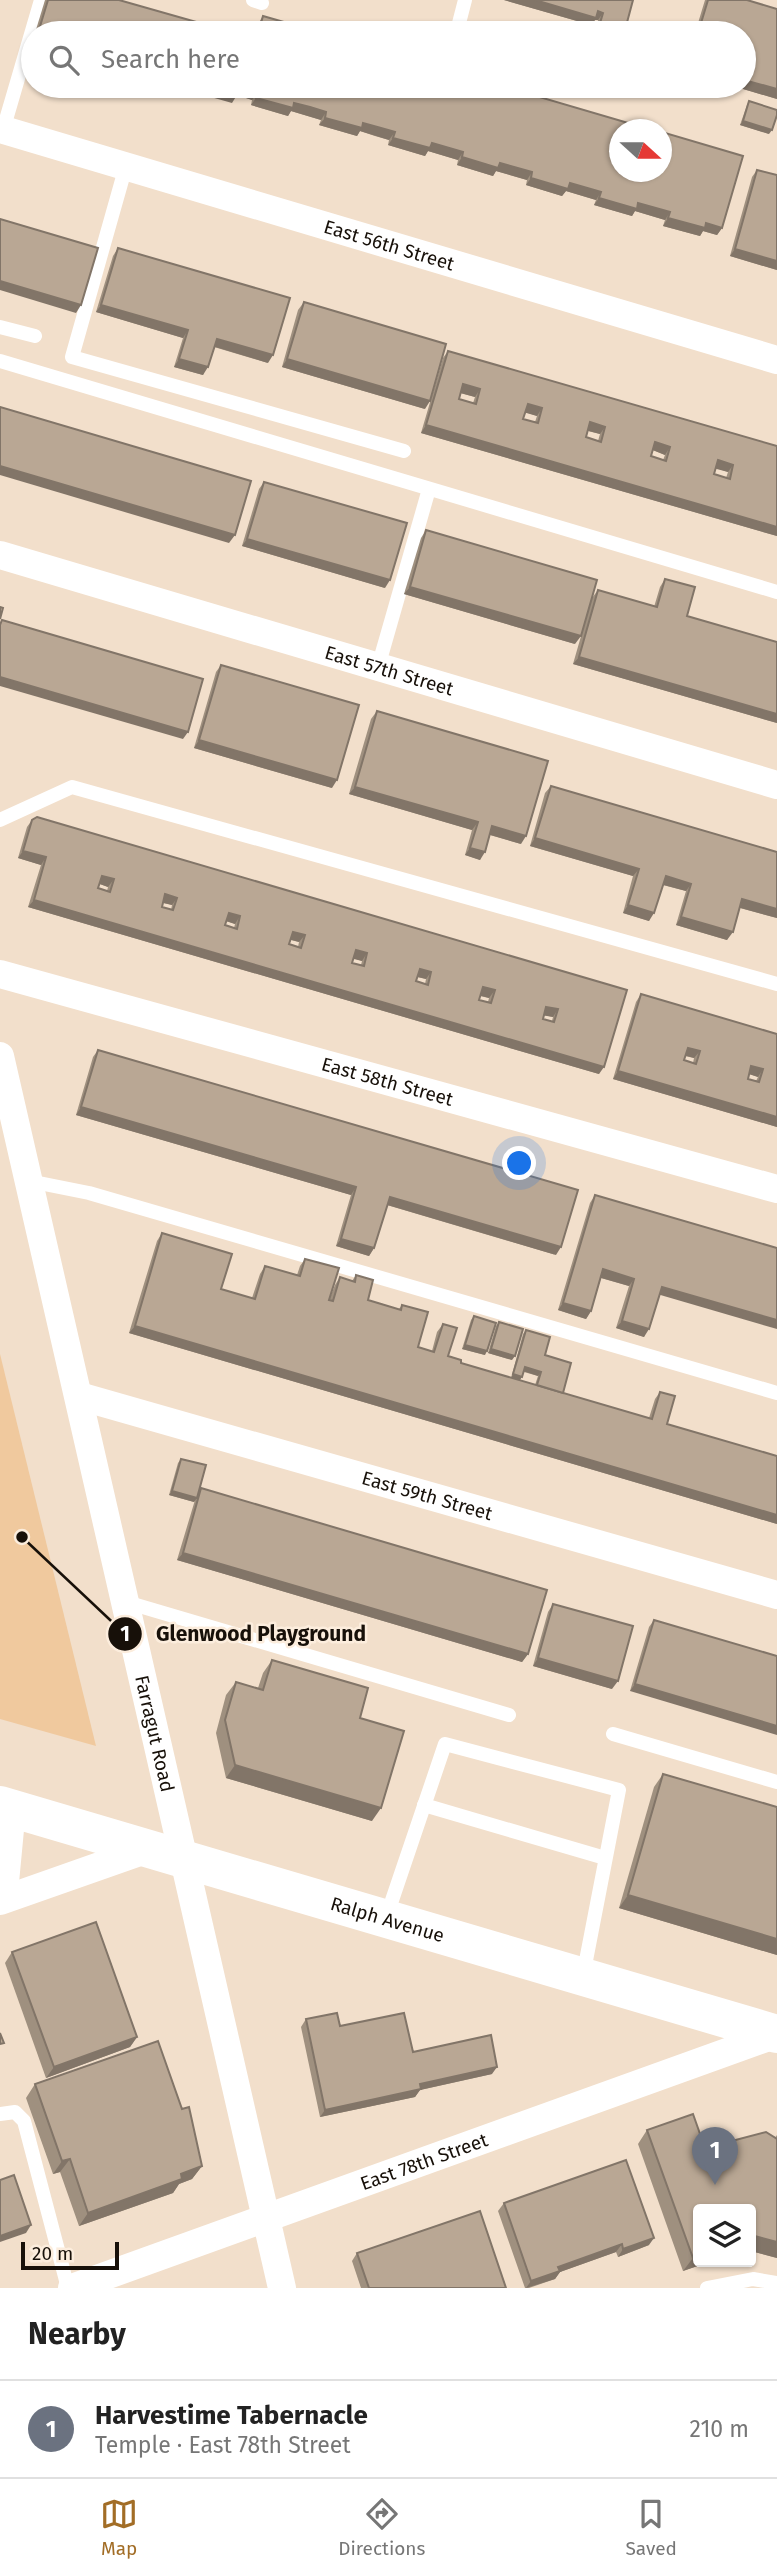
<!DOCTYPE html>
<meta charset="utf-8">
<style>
:root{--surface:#fff;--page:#f2f2f2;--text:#222;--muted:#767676;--line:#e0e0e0;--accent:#a26d26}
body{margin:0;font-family:"Fira Sans",sans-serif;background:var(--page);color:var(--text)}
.controls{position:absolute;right:21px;bottom:21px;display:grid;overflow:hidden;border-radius:7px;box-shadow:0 2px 5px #0004}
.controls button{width:63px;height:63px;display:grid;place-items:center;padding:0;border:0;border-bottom:2px solid var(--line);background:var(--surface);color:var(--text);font:35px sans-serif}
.compass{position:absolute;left:609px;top:119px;width:63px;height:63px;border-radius:50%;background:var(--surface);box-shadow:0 2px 5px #0004;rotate:111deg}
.scale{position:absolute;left:21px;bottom:18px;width:98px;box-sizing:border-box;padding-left:7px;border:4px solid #171009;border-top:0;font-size:19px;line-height:24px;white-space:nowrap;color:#171009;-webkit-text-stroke:5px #fceddd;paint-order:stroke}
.you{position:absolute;left:520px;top:1164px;width:24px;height:24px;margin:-18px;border:5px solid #fff;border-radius:50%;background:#1a73e8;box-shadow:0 0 0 10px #1a73e833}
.badge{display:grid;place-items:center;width:46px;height:46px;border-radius:50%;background:var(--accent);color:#fff;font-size:23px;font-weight:700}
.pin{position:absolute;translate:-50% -58px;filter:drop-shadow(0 2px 4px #0008)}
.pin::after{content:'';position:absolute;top:37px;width:24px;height:21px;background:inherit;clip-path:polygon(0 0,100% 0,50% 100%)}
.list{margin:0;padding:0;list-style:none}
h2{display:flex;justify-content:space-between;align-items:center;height:91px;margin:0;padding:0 28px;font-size:30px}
h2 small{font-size:23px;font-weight:400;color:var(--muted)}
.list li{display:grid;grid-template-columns:46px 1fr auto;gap:21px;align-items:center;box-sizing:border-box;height:98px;padding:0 28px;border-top:2px solid var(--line)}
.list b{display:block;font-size:26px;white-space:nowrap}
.list p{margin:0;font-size:23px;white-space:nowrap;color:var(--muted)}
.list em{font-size:23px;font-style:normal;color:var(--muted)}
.icon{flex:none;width:38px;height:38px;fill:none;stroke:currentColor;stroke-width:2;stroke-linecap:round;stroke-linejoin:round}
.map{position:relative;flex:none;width:777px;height:2288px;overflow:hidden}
.search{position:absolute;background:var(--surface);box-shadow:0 2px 5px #0004;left:21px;right:21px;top:21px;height:77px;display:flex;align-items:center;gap:18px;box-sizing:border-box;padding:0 24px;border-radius:38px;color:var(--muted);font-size:26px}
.sheet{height:189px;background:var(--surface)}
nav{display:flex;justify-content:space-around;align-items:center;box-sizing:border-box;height:98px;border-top:2px solid var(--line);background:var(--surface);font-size:19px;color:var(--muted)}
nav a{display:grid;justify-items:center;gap:4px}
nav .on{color:var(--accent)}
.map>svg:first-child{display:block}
.green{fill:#f0c99e}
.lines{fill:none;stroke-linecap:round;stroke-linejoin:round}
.lane{stroke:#fff;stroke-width:14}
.street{stroke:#fff;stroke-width:28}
.secondary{stroke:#fff;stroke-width:38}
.wall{fill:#9f907f;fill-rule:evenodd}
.shaded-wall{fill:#827568}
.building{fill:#b9a794;stroke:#827568;stroke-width:2;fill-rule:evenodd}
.labels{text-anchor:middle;stroke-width:5;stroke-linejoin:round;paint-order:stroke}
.street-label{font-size:19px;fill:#171009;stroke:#fceddd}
.leader{fill:none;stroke:#171009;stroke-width:2.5}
.callout-dot{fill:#171009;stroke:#fceddd;stroke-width:2.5}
.mark-label{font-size:21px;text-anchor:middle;font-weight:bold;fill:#fff}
.callout-label{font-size:21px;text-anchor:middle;font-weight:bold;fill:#171009;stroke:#fceddd;stroke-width:5;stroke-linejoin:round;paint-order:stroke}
</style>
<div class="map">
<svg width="777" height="2288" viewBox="0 0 777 2288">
<rect width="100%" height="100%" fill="#f2dfcb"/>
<polygon class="green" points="0,1354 96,1746 0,1719"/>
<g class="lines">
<g class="lane">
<polyline points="253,0 262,3"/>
<polyline points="465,0 458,27 470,33"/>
<polyline points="3,130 41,0"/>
<polyline points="126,166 72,357 404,451"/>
<polyline points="0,327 35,336"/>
<polyline points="0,361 777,592"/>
<polyline points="378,667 429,489"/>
<polyline points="0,820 72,787 777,984"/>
<polyline points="29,1181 89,1193 777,1393"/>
<polyline points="126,1602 509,1715"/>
<polyline points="613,1734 777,1782"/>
<polyline points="424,1805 605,1858"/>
<polyline points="386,1918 445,1744 619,1790 583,1976"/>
<polyline points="0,2114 15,2112 24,2121 68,2288"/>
<polyline points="707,2288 753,2279 777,2283"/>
</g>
<g class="street">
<path id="s1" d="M0 129 777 360"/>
<path id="s2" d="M0 555 777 785"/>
<path id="s3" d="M0 974 777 1189"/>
<path id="s4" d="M0 1056 282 2288"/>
<path id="s5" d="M79 1396 777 1595"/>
<polyline points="0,1901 148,1849"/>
<path id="s6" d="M72 2288 777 2034"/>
</g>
<g class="secondary">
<path id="s7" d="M0 1805 777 2034"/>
<polyline points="0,1882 7,1808"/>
</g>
</g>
<g class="wall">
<polygon points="45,0 119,0 235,33 35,33"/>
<polygon points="504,0 633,0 625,30 622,33 594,33 598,20 595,20 591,25"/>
<polygon points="705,0 747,0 777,9 777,99 733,86 744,86 744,33 695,33"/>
<polygon points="263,16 322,33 255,33 258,24"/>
<polygon points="240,86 502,86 722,228 717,235 703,231 700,236 663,226 665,220 635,211 632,216 594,205 596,200 566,191 562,196 526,185 527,180 496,171 493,176 457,165 458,160 428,151 425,156 388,145 389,140 375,136 360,131 357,136 319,125 321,120 291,111 288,116 251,105 252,100 237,95"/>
<polygon points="749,101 769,134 740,125 747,105"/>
<polygon points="757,170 777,270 730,256 752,177"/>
<polygon points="118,248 268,363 214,347 203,375 174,367 183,338 96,312 113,256"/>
<polygon points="304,302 425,409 282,367 298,310"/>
<path d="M448 351 777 446V536L421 433 443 358ZM460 393 475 397 473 403 459 399ZM525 412 537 416 535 422 523 419ZM588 431 600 434 598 441 586 437ZM653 450 665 455 663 460 651 456ZM716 468 728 472 726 478 714 474Z"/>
<polygon points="264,482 385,588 242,546 259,489"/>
<polygon points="426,530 575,644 404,594 421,538"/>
<polygon points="665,579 687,616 777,642 777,723 573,664 592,598 598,590 654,607 660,587"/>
<polygon points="221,665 332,788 194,748 216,672"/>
<polygon points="377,711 521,844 490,835 480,860 465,855 472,830 349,794 371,719"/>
<polygon points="551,786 777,852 777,918 740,908 727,940 676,925 686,891 663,885 649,921 623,913 633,876 530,846 545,793"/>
<path d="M32 820 627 990 599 1074 28 907 41 865 18 858 27 827ZM100 884 108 887 107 891 98 888ZM163 903 172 905 171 910 162 907ZM226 921 235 924 234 928 225 925ZM291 940 299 942 298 947 289 944ZM353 958 362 961 361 965 352 963ZM417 977 426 979 425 984 416 981ZM480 996 489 998 488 1002 479 1000ZM544 1015 553 1017 552 1021 543 1019Z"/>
<path d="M641 994 777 1034V1127L613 1079 636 1002ZM685 1056 694 1058 693 1063 684 1060ZM749 1074 758 1077 756 1081 748 1079Z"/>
<polygon points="98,1050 556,1255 387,1205 374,1248 369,1256 336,1246 351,1195 76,1115 93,1057"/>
<polygon points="595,1195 659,1295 644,1337 616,1328 629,1286 601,1278 591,1311 586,1319 558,1310 590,1203"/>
<path d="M162 1233 221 1289 252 1298 260 1274 265 1266 297 1275 300 1266 305 1259 329 1300 335 1285 340 1277 352 1281 356 1275 368 1300 399 1309 402 1305 418 1347 432 1351 437 1332 443 1324 448 1356 461 1363 511 1378 523 1334 526 1330 545 1355 563 1393 649 1418 655 1399 660 1392 667 1424 777 1456V1524L129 1333 157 1241ZM524 1372 538 1376 535 1385 520 1380Z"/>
<polygon points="474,1316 485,1355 462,1349 471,1320"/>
<polygon points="499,1322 512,1360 488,1353 496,1326"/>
<polygon points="181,1459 198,1493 201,1488 528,1654 522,1662 177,1560 195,1500 194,1502 169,1495 178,1463"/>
<polygon points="553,1604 612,1689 533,1666 548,1612"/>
<polygon points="654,1620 777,1656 630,1691 649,1627"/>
<polygon points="272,1660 360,1718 372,1821 226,1778 216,1733 226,1695 236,1682 258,1688 263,1673"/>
<polygon points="663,1774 777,1807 777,1955 619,1908 654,1787"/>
<polygon points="12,1952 137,2037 130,2047 46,2078 5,1963"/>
<polygon points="306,2019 340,2026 413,2052 492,2074 420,2090 415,2097 320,2117 301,2027"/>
<polygon points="35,2084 202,2166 192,2179 179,2184 173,2193 79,2226 60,2172 53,2174 26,2098"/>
<polygon points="647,2130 705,2148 775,2138 777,2135 777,2258 751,2251 751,2209 698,2262 709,2262 683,2271 638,2144"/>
<polygon points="504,2203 649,2245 618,2257 616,2252 560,2272 555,2279 529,2288 525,2288 498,2211"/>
<polygon points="357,2253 506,2288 361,2288 352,2261"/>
</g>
<g class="shaded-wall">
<polygon points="504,0 535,0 603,13 598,20 595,20 591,25"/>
<polygon points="726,25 740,29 737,33 720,32"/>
<polygon points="615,30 625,30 622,33 613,33"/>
<polygon points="744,80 777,89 777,99 733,86 744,86"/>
<polygon points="172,86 204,86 237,95 232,103"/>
<polygon points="604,86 620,86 625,87 622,91"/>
<polygon points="243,88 258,92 252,100 237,95"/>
<polygon points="256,98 294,103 326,112 321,120 291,111 288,116 251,105"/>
<polygon points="325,118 363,123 395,132 389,140 360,131 357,136 319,125"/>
<polygon points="743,121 772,130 769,134 740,125"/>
<polygon points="393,138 432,143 463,152 458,160 428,151 425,156 388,145"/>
<polygon points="462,157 500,163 532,172 527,180 496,171 493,176 457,165"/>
<polygon points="531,178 570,183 601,192 596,200 566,191 562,196 526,185"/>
<polygon points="599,198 638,203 670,212 665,220 635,211 632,216 594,205"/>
<polygon points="668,218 706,223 722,228 717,235 703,231 700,236 663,226"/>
<polygon points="735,249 777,261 777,270 730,256"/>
<polygon points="0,281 81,305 76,313 0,290"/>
<polygon points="101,305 188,330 183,338 96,312"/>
<polygon points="217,339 273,355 268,363 212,346"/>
<polygon points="179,359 208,367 203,375 174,367"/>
<polygon points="287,359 430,401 425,409 282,367"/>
<polygon points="463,384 480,389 475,397 457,392"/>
<polygon points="528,404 542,408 537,416 523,412"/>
<polygon points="590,422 605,427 600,434 585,430"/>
<polygon points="426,425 777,527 777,536 421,433"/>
<polygon points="655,442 670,447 665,455 650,449"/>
<polygon points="718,460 733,465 728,472 713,468"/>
<polygon points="0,466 235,535 229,543 0,475"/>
<polygon points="247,539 390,580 385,588 242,546"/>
<polygon points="410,587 581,636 575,644 404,594"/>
<polygon points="579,657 777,714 777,723 573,664"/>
<polygon points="0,677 188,732 183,739 0,686"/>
<polygon points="199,740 337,780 332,788 194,748"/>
<polygon points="355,787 478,822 472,830 349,794"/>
<polygon points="492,826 526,836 521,844 487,834"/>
<polygon points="535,838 639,869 633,876 530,846"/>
<polygon points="470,848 485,852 480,860 465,855"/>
<polygon points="23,851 46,857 41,865 18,858"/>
<polygon points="102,876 114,879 108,887 97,883"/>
<polygon points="666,876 691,884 686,891 660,884"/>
<polygon points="165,894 177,898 172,905 160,902"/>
<polygon points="742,899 777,909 777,918 737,907"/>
<polygon points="34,900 604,1067 599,1074 28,907"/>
<polygon points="628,905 654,913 649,921 623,913"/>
<polygon points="229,913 240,916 235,924 223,920"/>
<polygon points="681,917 733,932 727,940 676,925"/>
<polygon points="293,932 305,935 299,942 288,939"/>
<polygon points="356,950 367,953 362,961 350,958"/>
<polygon points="420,969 431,972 426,979 414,976"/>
<polygon points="483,987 495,990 489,998 478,995"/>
<polygon points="546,1007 558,1009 553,1017 541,1015"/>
<polygon points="688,1048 700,1051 694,1058 683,1055"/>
<polygon points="751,1066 763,1069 758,1077 746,1073"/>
<polygon points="618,1071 777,1117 777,1127 613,1079"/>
<polygon points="81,1107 356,1187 351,1195 76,1115"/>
<polygon points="390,1197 561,1247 556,1255 384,1204"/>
<polygon points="341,1239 374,1248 369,1256 336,1246"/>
<polygon points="603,1269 634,1279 629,1286 598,1277"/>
<polygon points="662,1287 777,1320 777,1329 657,1294"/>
<polygon points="563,1303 591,1311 586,1319 558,1310"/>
<polygon points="622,1321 649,1329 644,1337 616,1328"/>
<polygon points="135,1326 777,1515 777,1524 129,1333"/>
<polygon points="465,1345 487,1351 485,1355 462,1349"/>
<polygon points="491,1349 515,1356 512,1360 488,1353"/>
<polygon points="525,1367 541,1372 538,1376 523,1371"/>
<polygon points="513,1374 522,1377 519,1381 511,1378"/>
<polygon points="172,1491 197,1498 194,1502 169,1495"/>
<polygon points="183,1553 528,1654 522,1662 177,1560"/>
<polygon points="538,1658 618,1681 612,1689 533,1666"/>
<polygon points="635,1684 777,1726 777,1735 630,1691"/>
<polygon points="235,1765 381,1808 372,1821 226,1778"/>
<polygon points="628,1895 777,1939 777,1955 619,1908"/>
<polygon points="137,2037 130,2047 46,2078 54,2067"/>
<polygon points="497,2067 492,2074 420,2090 415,2097 320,2117 325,2110 420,2084"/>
<polygon points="70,2159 60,2172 53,2174 62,2161"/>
<polygon points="202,2166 192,2179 179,2184 173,2193 79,2226 88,2213 181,2174"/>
<polygon points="31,2225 26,2233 0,2242 0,2236"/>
<polygon points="751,2235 777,2242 777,2258 751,2251"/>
<polygon points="654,2238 649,2245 618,2257 623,2249"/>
<polygon points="622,2244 616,2252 560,2272 555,2279 526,2288 531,2281 558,2267"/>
<polygon points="698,2256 698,2262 709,2262 683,2271 693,2258"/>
</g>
<g class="building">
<polygon points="48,0 119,0 235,33 38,33"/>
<polygon points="535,0 633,0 625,30 615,30 614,33 597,33 603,13 598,11 596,18"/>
<polygon points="708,0 747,0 777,9 777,89 744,80 744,33 739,33 740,29 726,25 723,33 698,33"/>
<polygon points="263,16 322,33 258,33"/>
<polygon points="204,86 240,86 237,95"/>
<polygon points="243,86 502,86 652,130 620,130 620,172 662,172 662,132 743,156 722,228 706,223 705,228 668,218 670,212 638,203 637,209 599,198 601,192 570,183 568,189 531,178 532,172 500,163 498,168 462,157 463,152 432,143 430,148 393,138 395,132 381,128 363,123 362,128 325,118 326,112 310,107 294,103 293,108 256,98 258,92 243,88"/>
<polygon points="749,101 777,110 777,115 772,130 743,121"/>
<polygon points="757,170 777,175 777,261 735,249"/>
<polygon points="0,219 98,248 81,305 0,281"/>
<polygon points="118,248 290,298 273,355 217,339 208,367 179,359 188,330 101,305"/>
<polygon points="304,302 446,344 430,401 287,359"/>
<path d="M448 351 777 446V527L426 425ZM463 384 480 389 476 404 459 399ZM528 404 542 408 538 423 523 419ZM590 422 605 427 601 442 586 437ZM655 442 670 447 666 461 651 456ZM718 460 733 465 730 479 714 474Z"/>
<polygon points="0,407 251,481 235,535 0,466"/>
<polygon points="264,482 407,523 390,580 247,539"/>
<polygon points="426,530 597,580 581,636 410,587"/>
<polygon points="665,579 695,587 687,616 777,642 777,714 579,657 598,590 657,607"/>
<polygon points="0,607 3,608 0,619"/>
<polygon points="2,620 203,679 188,732 0,677 0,625"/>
<polygon points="221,665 359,705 337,780 199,740"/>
<polygon points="377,711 548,761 526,836 492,826 485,852 470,848 478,822 355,787"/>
<polygon points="551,786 777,852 777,909 742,899 733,932 681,917 691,884 666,876 654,913 628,905 639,869 535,838"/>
<path d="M37 817 627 990 604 1067 34 900 46 857 23 851 32 820ZM102 876 114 879 110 892 98 888ZM165 894 177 898 173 910 162 907ZM229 913 240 916 237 929 225 925ZM293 932 305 935 301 948 289 944ZM356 950 367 953 364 966 352 963ZM420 969 431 972 428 985 416 981ZM483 987 495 990 491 1003 479 1000ZM546 1007 558 1009 554 1022 543 1019Z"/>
<path d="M641 994 777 1034V1117L618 1071ZM688 1048 700 1051 696 1064 684 1060ZM751 1066 763 1069 759 1082 748 1079Z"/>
<polygon points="98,1050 578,1190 561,1247 390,1197 374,1248 341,1239 356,1187 81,1107"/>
<polygon points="595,1195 777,1248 777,1320 662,1287 649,1329 622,1321 634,1279 603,1269 591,1311 563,1303"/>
<polygon points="162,1233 232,1254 221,1289 255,1299 265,1266 300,1276 305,1259 339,1268 329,1300 333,1301 340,1277 355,1282 356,1275 373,1280 368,1300 401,1310 402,1305 428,1312 418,1347 434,1352 443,1324 457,1328 448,1356 461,1360 461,1363 652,1419 660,1392 675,1396 667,1424 777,1456 777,1515 135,1326"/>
<polygon points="474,1316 496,1323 487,1351 465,1345"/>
<polygon points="499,1322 523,1329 515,1356 491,1349"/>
<polygon points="526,1330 550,1337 545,1355 571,1363 563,1393 537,1385 541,1372 525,1367 522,1377 513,1374"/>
<polygon points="181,1459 206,1465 197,1498 172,1491"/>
<polygon points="201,1488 547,1590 528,1654 183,1553"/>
<polygon points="553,1604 633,1626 618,1681 538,1658"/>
<polygon points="654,1620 777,1656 777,1726 635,1684"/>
<polygon points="272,1660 368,1688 360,1718 404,1731 381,1808 235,1765 225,1720 236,1682 263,1690"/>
<polygon points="663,1774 777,1807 777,1939 628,1895"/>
<polygon points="96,1922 137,2037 54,2067 12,1952"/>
<polygon points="337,2013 340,2026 404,2013 413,2052 491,2035 497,2067 420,2084 421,2089 325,2110 306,2019"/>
<polygon points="0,2033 4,2043 0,2044"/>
<polygon points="158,2041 182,2109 189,2107 202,2166 181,2174 182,2179 88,2213 70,2159 62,2161 35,2084"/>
<polygon points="693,2114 705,2148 766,2132 777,2139 777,2242 751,2235 751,2209 698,2209 698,2256 693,2258 647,2130"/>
<polygon points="626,2160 654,2238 623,2249 622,2244 558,2267 560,2271 531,2281 504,2203"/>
<polygon points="14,2175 31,2225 0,2236 0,2180"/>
<polygon points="480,2211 506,2288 369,2288 357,2253"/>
</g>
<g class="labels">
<g class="street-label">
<text dy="7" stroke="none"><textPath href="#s1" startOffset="406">East 56th Street</textPath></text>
<text dy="7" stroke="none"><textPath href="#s2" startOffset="406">East 57th Street</textPath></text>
<text dy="7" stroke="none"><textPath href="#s3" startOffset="402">East 58th Street</textPath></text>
<text dy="7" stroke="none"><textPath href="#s5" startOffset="362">East 59th Street</textPath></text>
<text dy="7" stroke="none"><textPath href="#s4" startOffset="695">Farragut Road</textPath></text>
<text dy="7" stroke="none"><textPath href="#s7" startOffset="404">Ralph Avenue</textPath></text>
<text dy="7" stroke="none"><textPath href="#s6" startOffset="374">East 78th Street</textPath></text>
</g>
</g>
<path class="leader" d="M22 1537L125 1634"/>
<g class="callout-dot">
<circle cx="22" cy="1537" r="7"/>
<circle cx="125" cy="1634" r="18"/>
</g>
<g class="mark-label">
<text x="125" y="1641">1</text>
</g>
<g class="callout-label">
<text x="261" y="1641">Glenwood Playground</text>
</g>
</svg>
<div class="controls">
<button><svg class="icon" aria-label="layers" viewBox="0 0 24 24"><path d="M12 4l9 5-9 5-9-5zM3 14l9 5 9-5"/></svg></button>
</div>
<svg class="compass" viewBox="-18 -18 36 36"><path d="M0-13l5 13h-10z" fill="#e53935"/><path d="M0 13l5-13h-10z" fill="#767676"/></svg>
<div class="scale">20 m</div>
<div class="you"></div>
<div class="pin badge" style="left:715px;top:2185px;background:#6b7280">1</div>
<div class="search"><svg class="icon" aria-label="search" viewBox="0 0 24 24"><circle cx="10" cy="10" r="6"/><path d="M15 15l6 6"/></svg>Search here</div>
</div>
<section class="sheet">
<h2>Nearby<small></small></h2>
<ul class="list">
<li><span class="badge" style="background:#6b7280">1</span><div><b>Harvestime Tabernacle</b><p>Temple · East 78th Street</p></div><em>210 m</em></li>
</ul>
</section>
<nav>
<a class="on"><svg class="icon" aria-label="map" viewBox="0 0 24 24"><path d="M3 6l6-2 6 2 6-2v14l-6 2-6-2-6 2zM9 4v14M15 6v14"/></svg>Map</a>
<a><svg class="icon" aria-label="directions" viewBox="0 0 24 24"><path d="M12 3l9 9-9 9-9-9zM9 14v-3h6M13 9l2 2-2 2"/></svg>Directions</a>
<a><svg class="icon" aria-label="saved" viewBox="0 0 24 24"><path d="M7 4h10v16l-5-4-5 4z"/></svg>Saved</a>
</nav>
